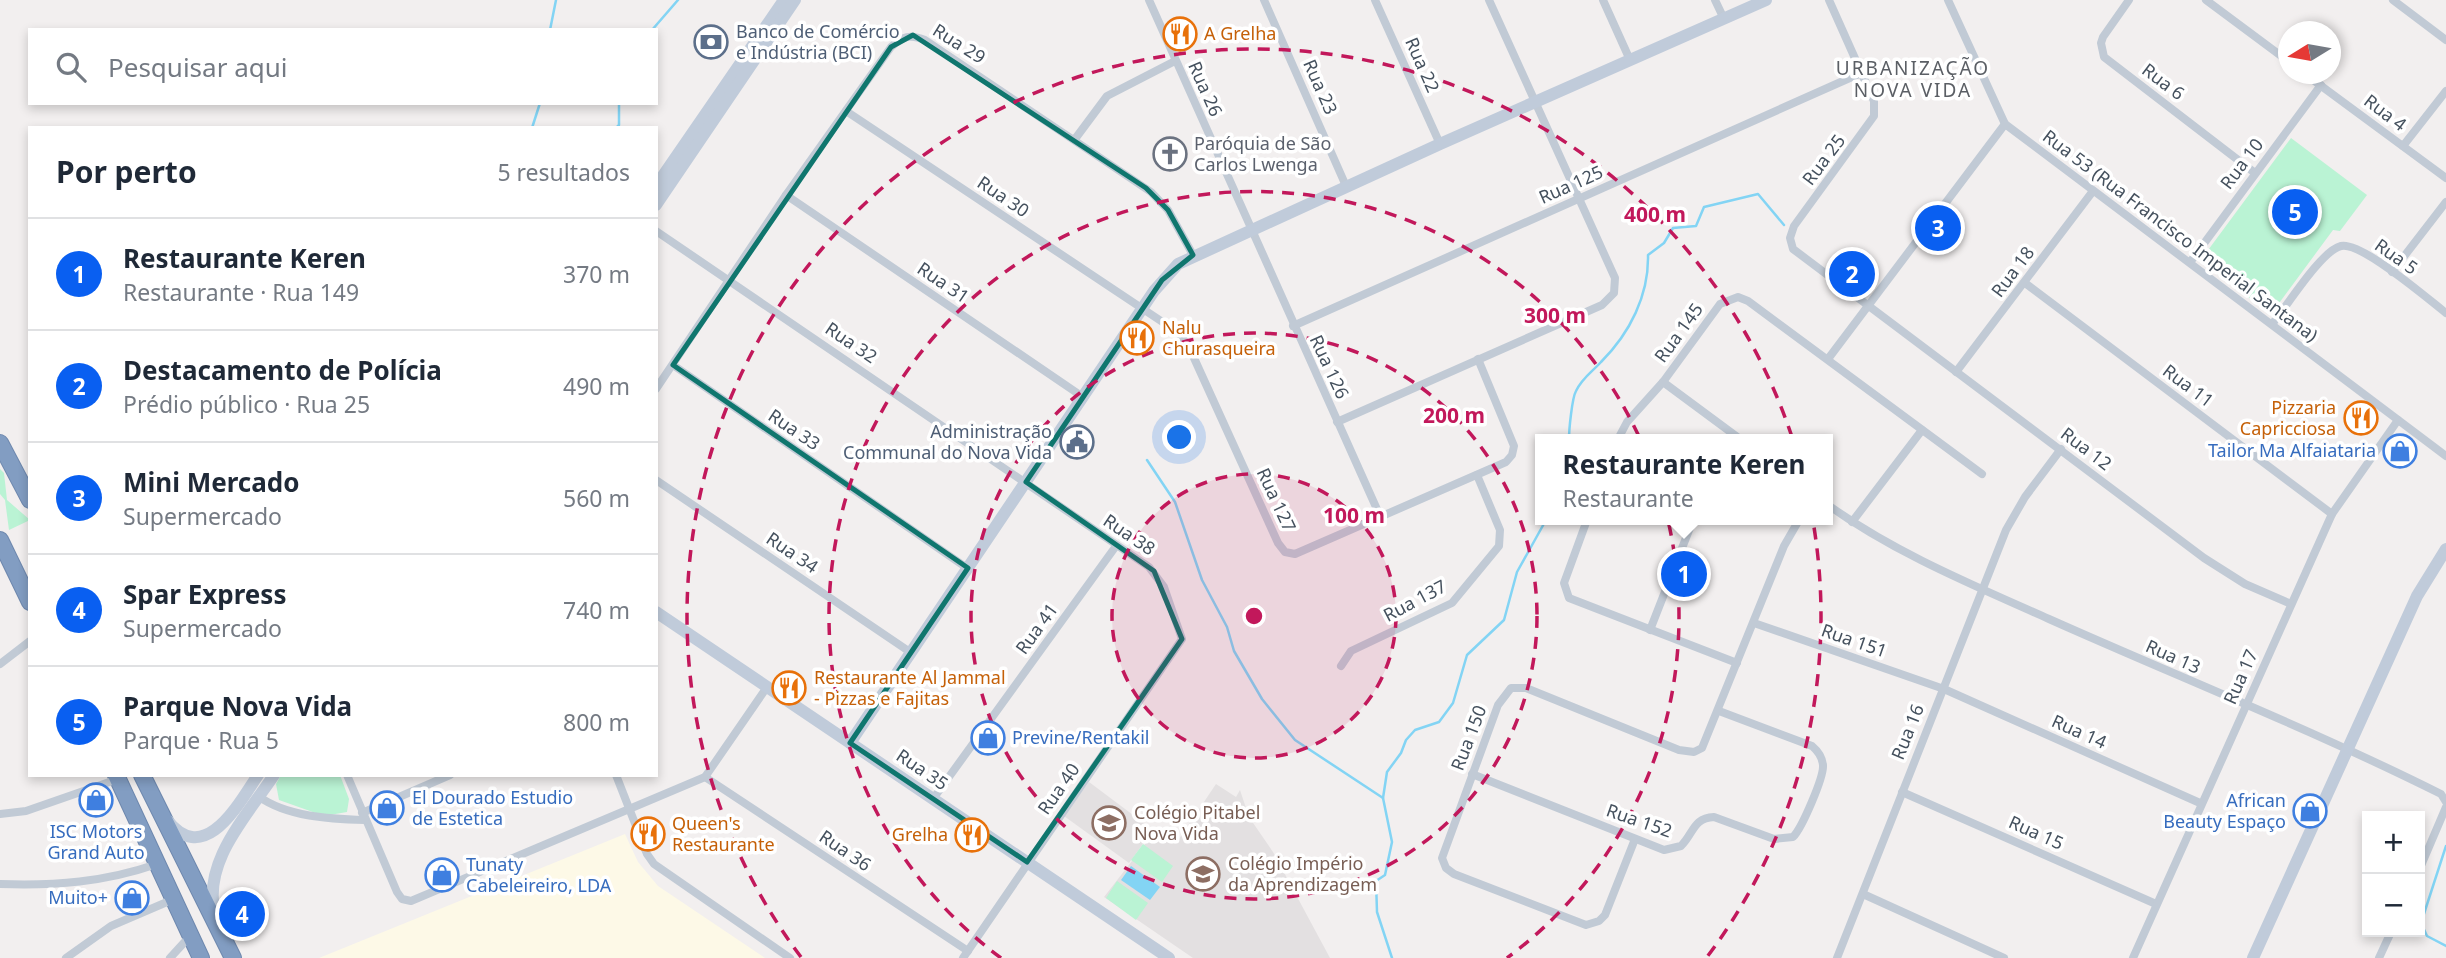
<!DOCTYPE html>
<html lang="pt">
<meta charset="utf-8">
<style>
:root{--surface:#fff;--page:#f2f2f3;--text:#1f2937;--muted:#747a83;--line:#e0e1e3;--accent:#095ff1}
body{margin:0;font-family:"Noto Sans",sans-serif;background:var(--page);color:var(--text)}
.controls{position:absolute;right:21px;bottom:21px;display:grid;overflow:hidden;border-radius:0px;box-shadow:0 4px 10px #0003}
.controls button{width:63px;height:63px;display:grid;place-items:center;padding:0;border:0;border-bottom:2px solid var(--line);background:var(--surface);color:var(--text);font:35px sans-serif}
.compass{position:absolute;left:2278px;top:21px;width:63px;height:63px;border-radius:50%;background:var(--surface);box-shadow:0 4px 10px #0003;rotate:259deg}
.you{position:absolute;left:1180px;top:438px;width:24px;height:24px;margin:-18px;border:5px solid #fff;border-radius:50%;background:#1a73e8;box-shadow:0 0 0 10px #1a73e833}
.badge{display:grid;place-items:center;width:46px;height:46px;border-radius:50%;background:var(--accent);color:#fff;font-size:23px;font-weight:700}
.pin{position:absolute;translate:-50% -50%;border:4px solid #fff;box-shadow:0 2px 7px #0006}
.popup{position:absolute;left:1535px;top:434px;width:298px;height:91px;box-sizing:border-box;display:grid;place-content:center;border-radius:0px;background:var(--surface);filter:drop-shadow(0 2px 5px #0005);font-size:23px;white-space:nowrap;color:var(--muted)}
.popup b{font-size:26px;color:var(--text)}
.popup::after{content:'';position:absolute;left:50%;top:100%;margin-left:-14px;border:14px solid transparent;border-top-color:var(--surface)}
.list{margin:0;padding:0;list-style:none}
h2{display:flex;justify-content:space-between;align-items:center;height:91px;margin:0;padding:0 28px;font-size:30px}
h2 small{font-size:23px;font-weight:400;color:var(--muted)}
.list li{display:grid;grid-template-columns:46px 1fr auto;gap:21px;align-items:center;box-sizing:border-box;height:112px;padding:0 28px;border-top:2px solid var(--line)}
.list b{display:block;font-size:26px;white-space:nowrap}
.list p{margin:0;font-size:23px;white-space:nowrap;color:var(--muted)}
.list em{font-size:23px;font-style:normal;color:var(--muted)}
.icon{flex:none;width:38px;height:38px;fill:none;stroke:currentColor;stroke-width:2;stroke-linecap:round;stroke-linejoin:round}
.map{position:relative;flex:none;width:2446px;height:958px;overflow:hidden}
.search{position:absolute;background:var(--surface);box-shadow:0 4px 10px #0003;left:28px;top:28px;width:630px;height:77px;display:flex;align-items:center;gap:18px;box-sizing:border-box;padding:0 24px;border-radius:0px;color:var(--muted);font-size:26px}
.panel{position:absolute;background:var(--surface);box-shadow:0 4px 10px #0003;left:28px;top:126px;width:630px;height:651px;border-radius:0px}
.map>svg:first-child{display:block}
.commercial{fill:#fdf9e7}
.education{fill:#e3e0e1}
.green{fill:#baf3d4}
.water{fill:#83d4f4}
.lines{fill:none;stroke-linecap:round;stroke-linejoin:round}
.stream{stroke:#83d4f4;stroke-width:2.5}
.highway-casing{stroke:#6e88ae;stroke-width:18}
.street{stroke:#c1cad5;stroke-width:8}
.secondary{stroke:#c0cbda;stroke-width:12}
.highway{stroke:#829dc2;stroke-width:16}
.marked{fill:none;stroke:#0f766e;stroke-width:5;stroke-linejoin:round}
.ring{fill:none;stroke:#c2185b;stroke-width:3.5;stroke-dasharray:12 9}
.labels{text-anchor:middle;stroke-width:7;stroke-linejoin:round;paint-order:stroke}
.service-label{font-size:18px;fill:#4e5e75;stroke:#fff;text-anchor:start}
.food-label{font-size:18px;fill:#c56008;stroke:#fff;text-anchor:start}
.street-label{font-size:18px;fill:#45515e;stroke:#fff}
.worship-label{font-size:18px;fill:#5b616d;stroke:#fff;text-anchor:start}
.shop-label{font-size:18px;fill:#366cbe;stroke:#fff;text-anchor:end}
.education-label{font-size:18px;fill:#785e54;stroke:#fff;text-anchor:start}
.neighbourhood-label{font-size:19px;letter-spacing:2px;fill:#5b5f65;stroke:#fff}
.centre{fill:#c2185b;stroke:#fff;stroke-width:3.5}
.ring-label{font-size:21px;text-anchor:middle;font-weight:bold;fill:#c2185b;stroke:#fff;stroke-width:7;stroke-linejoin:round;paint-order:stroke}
</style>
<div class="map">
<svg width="2446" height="958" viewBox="0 0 2446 958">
<rect width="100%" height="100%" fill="#f2efef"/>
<polygon class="commercial" points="625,834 638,862 658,886 765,958 319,958"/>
<g class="education">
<polygon points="1089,782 1153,830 1129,863 1064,816"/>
<polygon points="1216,784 1236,797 1240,790 1249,817 1273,852 1330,958 1193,958 1104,897 1156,830 1177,842"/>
</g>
<g class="green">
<polygon points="2291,138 2367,195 2340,231 2333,230 2271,314 2200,261"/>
<polygon points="0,469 4,473 7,500 30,520 9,530 5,500 0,494"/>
<polygon points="281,775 340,775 349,799 347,812 324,816 279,800 276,784"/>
<polygon points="1143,844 1173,866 1162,882 1131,860"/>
<polygon points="1117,881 1148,903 1136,920 1106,898"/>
</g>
<polygon class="water" points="1131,866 1160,887 1150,900 1121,880"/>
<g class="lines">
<g class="stream">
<polyline points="550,30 556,0"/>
<polyline points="652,30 678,0"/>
<polyline points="532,128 540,103"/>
<polyline points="616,128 619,125 619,103"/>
<path d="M1569 439C1569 430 1572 398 1576 391 1582 378 1592 372 1601 362 1630 333 1649 295 1648 255L1664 243 1673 228 1696 226 1704 207 1758 194 1784 225"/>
<polyline points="1147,460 1175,502 1202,580 1227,627 1234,651 1262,699 1295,740 1383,798"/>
<polyline points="2446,846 2421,923 2427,936 2446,946"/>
<polyline points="1392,958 1377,912 1376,881 1385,875 1392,842 1383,798 1387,772 1401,753 1406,740 1415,730 1439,722 1453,703 1467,655 1504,620 1517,572 1546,520"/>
</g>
<defs>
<g id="highway">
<polyline points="0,443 30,500"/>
<polyline points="0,540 30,602"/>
<polyline points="116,775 201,958"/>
<polyline points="142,775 233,958"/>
</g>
</defs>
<use href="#highway" class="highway-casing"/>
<g class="street">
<polyline points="1149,0 1380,516"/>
<polyline points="1264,0 1346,186"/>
<polyline points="1375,0 1440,144"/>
<polyline points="1603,0 1630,60"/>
<polyline points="1715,0 1724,19"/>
<polyline points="1829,0 1874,101 1874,116 1794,226 1790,238 1793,249 2204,558 2245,584 2291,604"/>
<polyline points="1948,0 2005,124 2446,456"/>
<polyline points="2129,0 2103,37 2101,43 2104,57 2255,173"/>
<polyline points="2206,0 2288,61"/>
<polyline points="2393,0 2446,40"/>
<polyline points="2305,74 2446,178"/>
<polyline points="846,111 1179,333 1189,347 1278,543 1285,552 1295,554 1506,462 1512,455 1514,446 1478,359"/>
<polyline points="1075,139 1107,96 1175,61"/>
<polyline points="2403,146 2446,91"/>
<polyline points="786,195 1083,397"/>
<polyline points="656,231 1149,567 1164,587 1182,639 963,958"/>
<polyline points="2191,261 2321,85"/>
<polyline points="2392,272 2446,202"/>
<polyline points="2025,283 2332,514"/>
<path d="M2273 323C2287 306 2321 251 2341 246 2361 241 2428 299 2446 313"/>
<polyline points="1293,326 1861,73"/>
<polyline points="1828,359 2005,124"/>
<polyline points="673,365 967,568"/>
<polyline points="1956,372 2093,191"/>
<polyline points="1663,382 1740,439"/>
<path d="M656 389 786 195 891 47C903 36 910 34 925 40L1151 192 1168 210 1193 255"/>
<polyline points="1337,422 1602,305 1614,293 1615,278 1489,0"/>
<polyline points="1618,439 1627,422 1663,382 1720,304 1738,297 1748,301 1982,474"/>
<polyline points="656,480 910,652"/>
<path d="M1828 505C1895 553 1973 585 2049 619 2179 677 2313 730 2441 794L2446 802"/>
<polyline points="1587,520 1564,583 1569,598 1737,663"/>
<polyline points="1852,522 1922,430"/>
<polyline points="1754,623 1944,689 2200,803"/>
<polyline points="1650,630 1693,520"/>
<polyline points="0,664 30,641"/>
<polyline points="1341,666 1351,651 1452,603 1499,546 1500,530 1477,475"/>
<path d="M1472 774 1664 850 1681 846C1694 833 1693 818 1714 817L1774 839 1793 837C1802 828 1824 777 1823 765 1822 756 1818 751 1812 746L1719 711"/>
<polyline points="347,775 397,892 402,899 411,901 705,777 767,687"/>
<polyline points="616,775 647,854 654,864 790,958"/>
<polyline points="705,777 968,951"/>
<polyline points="1902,792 2156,904"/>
<path d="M258 796C287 817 330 819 365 820"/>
<polyline points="933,799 1116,546"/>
<polyline points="362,813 450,775"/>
<polyline points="0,814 26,811 118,779"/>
<polyline points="1635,839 1605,915 1599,921 1586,925 1454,874 1446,868 1442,858 1498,705 1511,688 1526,688 1679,750 1694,752 1702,748 1784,546 1799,520"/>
<polyline points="2420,868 2446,807"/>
<path d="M0 884C55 886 105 882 157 864"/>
<polyline points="1863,894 2004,958"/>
<polyline points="66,958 111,926 174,899"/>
<polyline points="170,958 191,935"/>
<polyline points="1837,958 2006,530 2025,497 2061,449"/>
<polyline points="2133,958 2332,514 2398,420"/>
<polyline points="2379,958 2391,932"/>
</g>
<g class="secondary">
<polyline points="656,186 784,0"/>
<polyline points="656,205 795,0"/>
<polyline points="656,612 1169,958"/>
<polyline points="850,743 1154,291 1178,264 1440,144 1766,0"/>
<path d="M167 820C205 868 239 803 258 775"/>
<path d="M215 914C202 862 246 817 274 775"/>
<polyline points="2253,958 2417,596 2446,549"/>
</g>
<use href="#highway" class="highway"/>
</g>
<path class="marked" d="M913 35 1146 188 1168 210 1193 255 1162 280 1026 482 1154 571 1182 639 1027 862 850 743 968 568 673 365 891 47Z"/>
<circle cx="1254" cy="616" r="142" fill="#c2185b" fill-opacity=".12"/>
<g class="ring">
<circle cx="1254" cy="616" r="142"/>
<circle cx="1254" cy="616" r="283"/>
<path d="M1001 958A425 425 0 1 1 1507 958"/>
<path d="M801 957A567 567 0 1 1 1707 957"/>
</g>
<defs>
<symbol id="restaurant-ring" viewBox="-11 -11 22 22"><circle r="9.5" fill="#fff" stroke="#e8710a" stroke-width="1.5"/><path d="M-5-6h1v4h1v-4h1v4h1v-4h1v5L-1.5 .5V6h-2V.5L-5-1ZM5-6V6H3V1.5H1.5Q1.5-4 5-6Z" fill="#e8710a"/></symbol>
<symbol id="bank-ring" viewBox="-11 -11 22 22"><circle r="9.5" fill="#fff" stroke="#5c6f8a" stroke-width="1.5"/><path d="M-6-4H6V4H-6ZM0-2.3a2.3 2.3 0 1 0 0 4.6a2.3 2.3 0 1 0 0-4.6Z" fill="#5c6f8a"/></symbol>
<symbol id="church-ring" viewBox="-11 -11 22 22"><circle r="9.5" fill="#fff" stroke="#6b7280" stroke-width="1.5"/><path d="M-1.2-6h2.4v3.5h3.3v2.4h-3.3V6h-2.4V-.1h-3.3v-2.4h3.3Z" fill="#6b7280"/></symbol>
<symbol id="civic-ring" viewBox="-11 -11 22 22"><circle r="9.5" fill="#fff" stroke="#5c6f8a" stroke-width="1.5"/><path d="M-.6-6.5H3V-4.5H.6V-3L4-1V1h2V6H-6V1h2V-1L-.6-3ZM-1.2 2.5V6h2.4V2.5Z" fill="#5c6f8a"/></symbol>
<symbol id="shop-ring" viewBox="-11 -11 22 22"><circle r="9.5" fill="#fff" stroke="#3f7fe0" stroke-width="1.5"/><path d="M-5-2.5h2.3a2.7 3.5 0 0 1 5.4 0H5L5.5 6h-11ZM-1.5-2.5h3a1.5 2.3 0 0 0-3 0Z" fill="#3f7fe0"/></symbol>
<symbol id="university-ring" viewBox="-11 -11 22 22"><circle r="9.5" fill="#fff" stroke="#8d6e63" stroke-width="1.5"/><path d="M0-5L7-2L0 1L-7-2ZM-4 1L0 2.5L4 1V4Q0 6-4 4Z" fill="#8d6e63"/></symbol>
<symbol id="school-ring" viewBox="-11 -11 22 22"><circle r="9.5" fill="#fff" stroke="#8d6e63" stroke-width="1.5"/><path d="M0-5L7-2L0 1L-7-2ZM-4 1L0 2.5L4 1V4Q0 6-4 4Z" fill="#8d6e63"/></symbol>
</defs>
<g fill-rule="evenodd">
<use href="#restaurant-ring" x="1161" y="15" width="38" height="38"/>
<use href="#bank-ring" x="692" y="23" width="38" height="38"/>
<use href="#church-ring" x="1151" y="135" width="38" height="38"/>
<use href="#restaurant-ring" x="1118" y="319" width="38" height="38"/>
<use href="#restaurant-ring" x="2342" y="399" width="38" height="38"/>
<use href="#civic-ring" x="1058" y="423" width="38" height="38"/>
<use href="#shop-ring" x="2381" y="432" width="38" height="38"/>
<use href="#restaurant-ring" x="770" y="669" width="38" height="38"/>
<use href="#shop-ring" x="969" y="719" width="38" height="38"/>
<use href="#shop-ring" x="77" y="781" width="38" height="38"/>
<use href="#shop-ring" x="368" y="789" width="38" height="38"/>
<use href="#shop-ring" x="2291" y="792" width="38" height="38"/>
<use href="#university-ring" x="1090" y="804" width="38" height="38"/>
<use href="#restaurant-ring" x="629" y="815" width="38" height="38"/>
<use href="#restaurant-ring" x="953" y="816" width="38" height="38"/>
<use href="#school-ring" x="1184" y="855" width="38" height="38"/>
<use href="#shop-ring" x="423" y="856" width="38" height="38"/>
<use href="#shop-ring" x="113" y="879" width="38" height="38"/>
</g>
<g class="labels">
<g class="service-label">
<text x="736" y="38">Banco de Comércio<tspan x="736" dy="21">e Indústria (BCI)</tspan></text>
<text x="1052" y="438" text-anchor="end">Administração<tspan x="1052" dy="21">Communal do Nova Vida</tspan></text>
</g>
<g class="food-label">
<text x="1204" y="40">A Grelha</text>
<text x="1162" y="334">Nalu<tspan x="1162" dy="21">Churasqueira</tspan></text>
<text x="2336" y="414" text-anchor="end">Pizzaria<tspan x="2336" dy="21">Capricciosa</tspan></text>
<text x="814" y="684">Restaurante Al Jammal<tspan x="814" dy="21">- Pizzas e Fajitas</tspan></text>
<text x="672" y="830">Queen's<tspan x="672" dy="21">Restaurante</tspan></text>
<text x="948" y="841" text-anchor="end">Grelha</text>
</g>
<g class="street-label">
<text transform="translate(959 44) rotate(32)" y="6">Rua 29</text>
<text transform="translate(1422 65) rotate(66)" y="6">Rua 22</text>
<text transform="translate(2163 82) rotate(37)" y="6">Rua 6</text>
<text transform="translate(1320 87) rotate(66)" y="6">Rua 23</text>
<text transform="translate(1205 89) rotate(66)" y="6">Rua 26</text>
<text transform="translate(2385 113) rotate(37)" y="6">Rua 4</text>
<text transform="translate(1824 160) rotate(-53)" y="6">Rua 25</text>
<text transform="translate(2242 164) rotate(-53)" y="6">Rua 10</text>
<text transform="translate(1571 185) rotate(-24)" y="6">Rua 125</text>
<text transform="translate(1003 197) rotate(34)" y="6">Rua 30</text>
<text transform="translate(2180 236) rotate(37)" y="6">Rua 53 (Rua Francisco Imperial Santana)</text>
<text transform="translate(2396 257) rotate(35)" y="6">Rua 5</text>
<text transform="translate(2013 272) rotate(-53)" y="6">Rua 18</text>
<text transform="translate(943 283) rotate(34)" y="6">Rua 31</text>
<text transform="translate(1679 333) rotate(-54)" y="6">Rua 145</text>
<text transform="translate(851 343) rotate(34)" y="6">Rua 32</text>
<text transform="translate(1329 367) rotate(65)" y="6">Rua 126</text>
<text transform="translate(2188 386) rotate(37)" y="6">Rua 11</text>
<text transform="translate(794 430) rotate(34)" y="6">Rua 33</text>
<text transform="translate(2086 449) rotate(37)" y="6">Rua 12</text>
<text transform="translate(1276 500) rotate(65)" y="6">Rua 127</text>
<text transform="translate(1129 535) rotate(34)" y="6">Rua 38</text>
<text transform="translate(792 553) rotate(34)" y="6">Rua 34</text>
<text transform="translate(1415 601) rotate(-28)" y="6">Rua 137</text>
<text transform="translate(1037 629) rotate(-54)" y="6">Rua 41</text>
<text transform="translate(1854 641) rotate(19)" y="6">Rua 151</text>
<text transform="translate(2173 657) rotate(24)" y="6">Rua 13</text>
<text transform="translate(2241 677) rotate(-66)" y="6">Rua 17</text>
<text transform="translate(1908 732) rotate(-68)" y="6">Rua 16</text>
<text transform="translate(2079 732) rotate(24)" y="6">Rua 14</text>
<text transform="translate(1469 738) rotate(-69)" y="6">Rua 150</text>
<text transform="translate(922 770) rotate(34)" y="6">Rua 35</text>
<text transform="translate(1059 789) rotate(-55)" y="6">Rua 40</text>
<text transform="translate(1639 821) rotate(19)" y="6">Rua 152</text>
<text transform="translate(2036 833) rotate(24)" y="6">Rua 15</text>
<text transform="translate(845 851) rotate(34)" y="6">Rua 36</text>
</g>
<g class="worship-label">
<text x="1194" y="150">Paróquia de São<tspan x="1194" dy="21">Carlos Lwenga</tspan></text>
</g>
<g class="shop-label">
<text x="2376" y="457">Tailor Ma Alfaiataria</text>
<text x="1012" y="744" text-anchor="start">Previne/Rentakil</text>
<text x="412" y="804" text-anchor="start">El Dourado Estudio<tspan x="412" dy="21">de Estetica</tspan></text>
<text x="2286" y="807">African<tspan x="2286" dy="21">Beauty Espaço</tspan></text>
<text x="96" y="838" text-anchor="middle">ISC Motors<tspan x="96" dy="21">Grand Auto</tspan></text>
<text x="466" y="871" text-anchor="start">Tunaty<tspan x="466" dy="21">Cabeleireiro, LDA</tspan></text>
<text x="108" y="904">Muito+</text>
</g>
<g class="education-label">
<text x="1134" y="819">Colégio Pitabel<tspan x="1134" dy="21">Nova Vida</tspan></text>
<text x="1228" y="870">Colégio Império<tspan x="1228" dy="21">da Aprendizagem</tspan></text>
</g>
<g class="neighbourhood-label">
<text x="1913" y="75">URBANIZAÇÃO<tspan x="1913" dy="22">NOVA VIDA</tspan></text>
</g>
</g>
<circle cx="1254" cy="616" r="10" class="centre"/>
<g class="ring-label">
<text x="1655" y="222">400 m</text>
<text x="1555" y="323">300 m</text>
<text x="1454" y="423">200 m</text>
<text x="1354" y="523">100 m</text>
</g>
</svg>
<div class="controls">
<button>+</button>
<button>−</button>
</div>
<svg class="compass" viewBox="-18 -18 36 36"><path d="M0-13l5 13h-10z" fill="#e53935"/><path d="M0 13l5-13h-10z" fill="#747a83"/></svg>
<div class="you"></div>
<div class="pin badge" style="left:1684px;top:574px">1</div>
<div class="popup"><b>Restaurante Keren</b>Restaurante</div>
<div class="pin badge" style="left:1852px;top:274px">2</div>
<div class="pin badge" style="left:1938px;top:228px">3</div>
<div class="pin badge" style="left:242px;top:914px">4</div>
<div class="pin badge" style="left:2295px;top:212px">5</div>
<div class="search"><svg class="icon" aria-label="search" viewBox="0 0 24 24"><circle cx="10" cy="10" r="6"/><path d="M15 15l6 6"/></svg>Pesquisar aqui</div>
<section class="panel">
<h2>Por perto<small>5 resultados</small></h2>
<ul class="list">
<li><span class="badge">1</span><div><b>Restaurante Keren</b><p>Restaurante · Rua 149</p></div><em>370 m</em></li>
<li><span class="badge">2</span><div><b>Destacamento de Polícia</b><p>Prédio público · Rua 25</p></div><em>490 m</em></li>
<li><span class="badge">3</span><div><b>Mini Mercado</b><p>Supermercado</p></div><em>560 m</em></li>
<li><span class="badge">4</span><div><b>Spar Express</b><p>Supermercado</p></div><em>740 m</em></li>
<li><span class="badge">5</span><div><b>Parque Nova Vida</b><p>Parque · Rua 5</p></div><em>800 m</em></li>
</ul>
</section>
</div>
